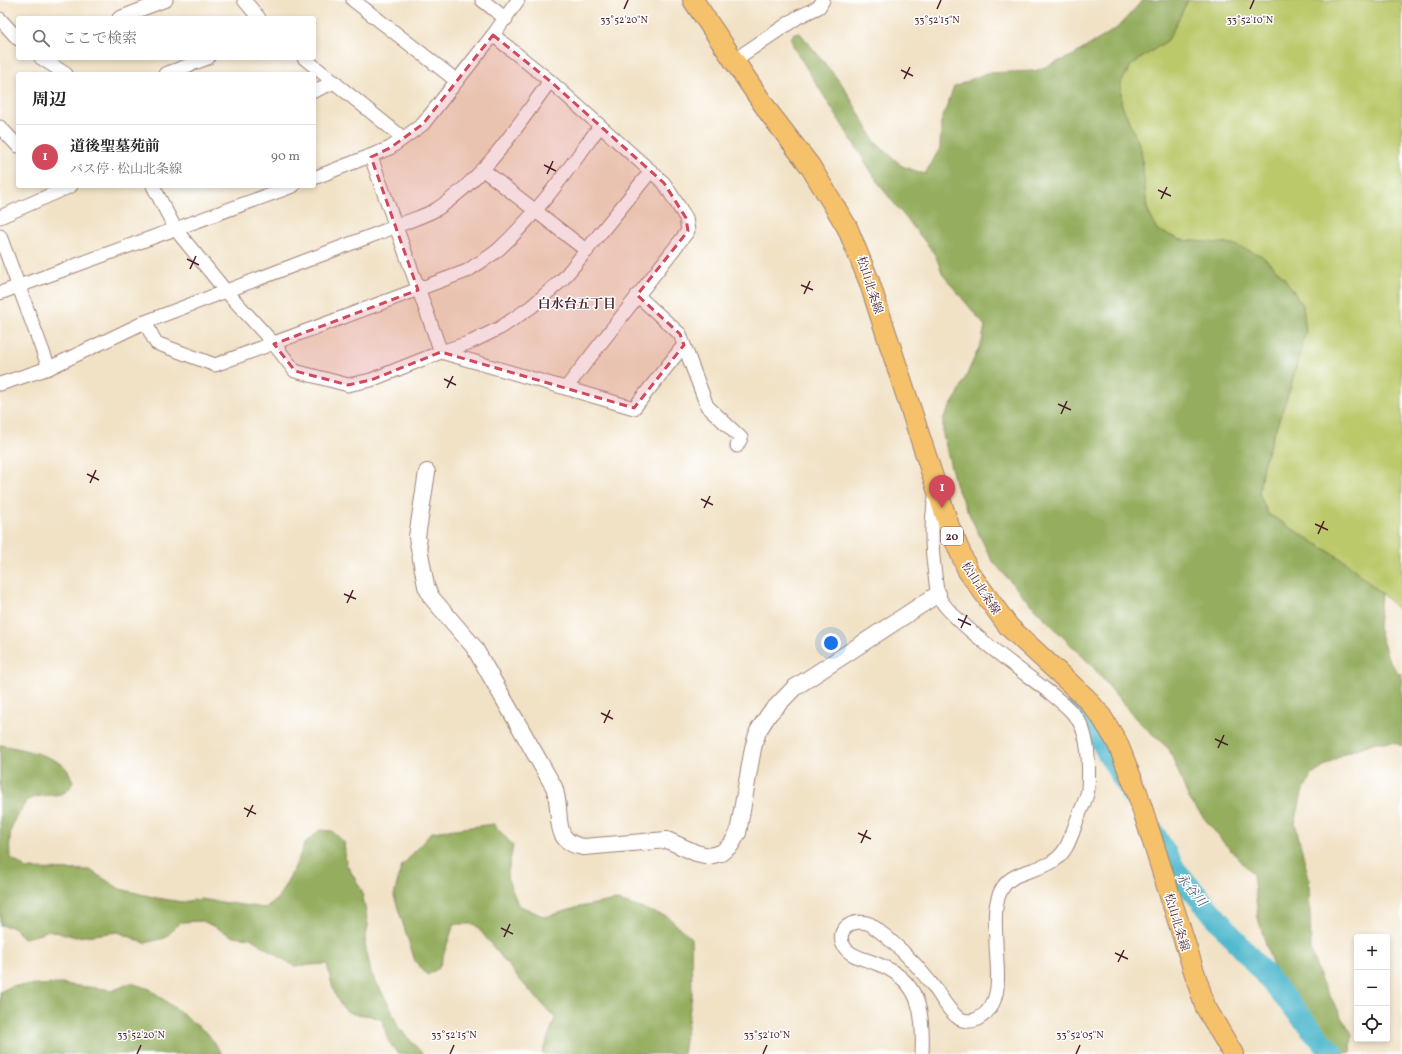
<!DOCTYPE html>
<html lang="ja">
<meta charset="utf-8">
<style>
:root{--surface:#fff;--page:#f6f6f6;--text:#222;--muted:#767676;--line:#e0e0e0;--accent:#d1495b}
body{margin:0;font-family:Vollkorn,"Noto Serif JP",serif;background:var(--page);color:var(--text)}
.controls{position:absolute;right:12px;bottom:12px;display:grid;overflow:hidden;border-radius:4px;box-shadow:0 2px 6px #0003}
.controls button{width:36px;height:36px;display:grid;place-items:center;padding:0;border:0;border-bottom:1px solid var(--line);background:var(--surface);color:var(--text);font:20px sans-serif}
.you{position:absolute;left:831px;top:643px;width:14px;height:14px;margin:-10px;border:3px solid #fff;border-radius:50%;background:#1a73e8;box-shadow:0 0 0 6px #1a73e833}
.badge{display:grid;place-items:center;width:26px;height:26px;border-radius:50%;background:var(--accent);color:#fff;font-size:13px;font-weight:700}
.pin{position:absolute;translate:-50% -33px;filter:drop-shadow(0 1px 2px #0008)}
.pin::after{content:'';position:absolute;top:21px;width:14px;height:12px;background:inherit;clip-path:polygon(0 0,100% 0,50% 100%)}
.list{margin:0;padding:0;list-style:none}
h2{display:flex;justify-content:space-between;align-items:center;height:52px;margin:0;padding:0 16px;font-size:17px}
h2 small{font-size:13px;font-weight:400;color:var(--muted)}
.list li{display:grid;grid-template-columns:26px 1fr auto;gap:12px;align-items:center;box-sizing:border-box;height:64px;padding:0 16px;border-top:1px solid var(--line)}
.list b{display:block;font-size:15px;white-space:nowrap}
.list p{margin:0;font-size:13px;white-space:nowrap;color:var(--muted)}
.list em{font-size:13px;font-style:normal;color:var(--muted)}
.icon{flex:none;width:22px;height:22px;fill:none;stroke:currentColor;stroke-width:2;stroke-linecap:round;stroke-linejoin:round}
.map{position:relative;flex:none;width:1402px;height:1054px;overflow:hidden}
.search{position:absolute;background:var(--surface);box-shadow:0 2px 6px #0003;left:16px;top:16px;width:300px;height:44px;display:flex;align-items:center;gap:10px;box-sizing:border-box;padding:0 14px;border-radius:4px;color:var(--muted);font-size:15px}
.panel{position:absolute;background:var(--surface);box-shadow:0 2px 6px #0003;left:16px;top:72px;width:300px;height:116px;border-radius:4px}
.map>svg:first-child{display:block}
.green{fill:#bbc96b;stroke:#82744b}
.forest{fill:#94ad5f;stroke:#6f6645}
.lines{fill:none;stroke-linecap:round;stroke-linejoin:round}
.river{stroke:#51b9ce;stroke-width:22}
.minor-casing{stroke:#9e8078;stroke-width:15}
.tertiary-casing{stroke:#9e8078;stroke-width:18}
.primary-casing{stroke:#9e8078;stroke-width:22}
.minor{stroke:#fff;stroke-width:13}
.tertiary{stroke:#fff;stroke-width:16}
.primary{stroke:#f5c16b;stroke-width:20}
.marked{fill:#d1495b;fill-opacity:0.2;stroke:#d1495b;stroke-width:3;stroke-dasharray:8 5;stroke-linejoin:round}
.ticks{fill:none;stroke:#4a1f2b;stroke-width:1.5}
.labels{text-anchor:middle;stroke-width:3;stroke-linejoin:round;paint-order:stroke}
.shield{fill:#fff;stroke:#80626b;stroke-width:1}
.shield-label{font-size:11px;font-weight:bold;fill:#4a1f2b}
.street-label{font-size:12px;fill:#4a1f2b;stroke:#fff}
.neighbourhood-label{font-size:13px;font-weight:bold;fill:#4a1f2b;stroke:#fff}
.water-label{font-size:13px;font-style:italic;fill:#4d5d6c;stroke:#fff}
.ticks-label{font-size:10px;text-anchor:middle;fill:#4a1f2b;stroke:#fff;stroke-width:3;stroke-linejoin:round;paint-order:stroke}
</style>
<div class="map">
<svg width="1402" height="1054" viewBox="0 0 1402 1054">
<rect width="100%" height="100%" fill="#fff"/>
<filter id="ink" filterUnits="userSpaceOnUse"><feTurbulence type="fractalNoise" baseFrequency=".025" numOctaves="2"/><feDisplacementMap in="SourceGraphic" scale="8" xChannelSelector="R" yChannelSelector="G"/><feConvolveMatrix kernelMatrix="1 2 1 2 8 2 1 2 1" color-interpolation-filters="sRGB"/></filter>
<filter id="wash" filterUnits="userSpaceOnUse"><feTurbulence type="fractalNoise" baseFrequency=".012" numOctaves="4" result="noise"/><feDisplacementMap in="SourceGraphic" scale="16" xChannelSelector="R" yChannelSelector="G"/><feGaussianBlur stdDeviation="0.9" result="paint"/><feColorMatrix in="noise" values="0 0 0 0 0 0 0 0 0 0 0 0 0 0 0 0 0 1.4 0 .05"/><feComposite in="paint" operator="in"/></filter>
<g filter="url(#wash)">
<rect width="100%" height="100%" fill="#f1e2c6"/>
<polygon class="green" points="1188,0 1402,0 1402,612 1346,562 1268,514 1259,493 1263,464 1290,389 1306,331 1205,242 1181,240 1157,230 1147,209 1141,149 1121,103 1121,83 1131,65 1168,40"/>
<g class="forest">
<polygon points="1143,0 1188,0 1168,40 1131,65 1121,83 1121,103 1141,149 1147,209 1157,230 1181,240 1232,244 1261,255 1283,276 1303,305 1306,331 1290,389 1263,464 1259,493 1268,514 1346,562 1381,593 1378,628 1389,661 1399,674 1402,674 1402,746 1393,742 1375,742 1343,754 1312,775 1302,793 1295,823 1309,879 1311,950 1320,979 1352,1034 1351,1052 1340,1054 1289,993 1273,967 1258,918 1253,874 1223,842 1189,799 1169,749 1136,719 1092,666 1031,605 991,559 956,487 943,435 943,419 958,394 982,341 985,326 943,275 935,254 881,187 794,48 791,39 794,33 800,33 844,87 875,142 902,166 925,174 940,148 941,122 954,87 986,73 1035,71 1072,56 1117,28"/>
<path d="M0 745C15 747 55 756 65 767 69 771 71 777 73 781 66 803 45 790 28 800 25 802 23 807 21 810 9 825 9 839 10 857L27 869 90 870 120 889 157 898 182 902 200 899 265 908 278 898 295 867 305 843 320 830 332 831 344 842 346 863 362 891 368 925 365 943 371 973 389 1005 398 1027 423 1054H398L388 1041 382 1020C369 1014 367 1016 354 1014 335 1011 331 979 327 964L294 966 250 938 232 936 203 921 181 922 165 938 145 943 118 932 76 937 48 930 41 934 24 938 13 927 0 925Z"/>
<polygon points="494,824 513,846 507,877 518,905 545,917 579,907 616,900 668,917 691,938 692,995 683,1054 542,1054 555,1018 519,979 475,924 454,924 439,968 427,975 415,961 394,896 401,867 432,832"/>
<polygon points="131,983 150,989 208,1034 222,1054 0,1054 0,992 12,986 61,984 114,990"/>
</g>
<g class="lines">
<g class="river">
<polyline points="1079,704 1133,796"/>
<polyline points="1154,833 1176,871 1333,1054"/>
</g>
</g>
</g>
<g filter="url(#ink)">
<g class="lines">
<defs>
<g id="minor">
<polyline points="244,0 259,18"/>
<polyline points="353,0 457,81"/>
<polyline points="482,0 506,19"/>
<polyline points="119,18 166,0"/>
<polyline points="0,19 18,39"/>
<polyline points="493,35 550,81 664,183 686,218 688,231 566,388"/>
<polyline points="41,58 66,74"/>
<polyline points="304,58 403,138"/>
<polyline points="733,61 798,17 819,7 823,0"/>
<polyline points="165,74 208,58"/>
<polyline points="314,91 335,82"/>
<polyline points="0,127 18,146"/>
<polyline points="371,157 441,352"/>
<polyline points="482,169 587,251"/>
<polyline points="314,178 390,148 423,124 493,35 518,0"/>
<polyline points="153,186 176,230 225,290 274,344 295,371 348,385 371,380 441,352 471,342 500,328 531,307 563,279 651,171"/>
<polyline points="0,217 71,186"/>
<polyline points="0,236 49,368"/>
<polyline points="0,293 293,186"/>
<path d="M145 322 156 343 215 365 467 271C477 264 490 257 499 249 538 213 569 168 600 126"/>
<polyline points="684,345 707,406 741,438 737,446"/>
<polyline points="441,352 634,408 684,345 680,334 637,295"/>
<path d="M0 384 49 368 145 322 397 226C410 220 425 216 437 209 485 178 517 126 550 81"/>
<path d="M922 1054C924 1011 920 979 875 963 865 959 852 957 845 948 833 931 852 917 870 924 892 940 913 960 930 982 940 993 947 1011 960 1019 967 1022 973 1022 979 1018 1004 1004 997 970 996 945 996 926 992 904 1003 887 1015 870 1036 872 1052 862 1069 852 1072 832 1079 815 1082 807 1087 798 1088 789 1089 772 1089 749 1084 733 1080 715 1059 700 1045 689 1023 672 946 617 938 595 936 589 936 581 935 575 931 546 930 520 936 492"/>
</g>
<path id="tertiary" d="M427 472 417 537 426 586 431 597 474 647 554 787C564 814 549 842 584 847L667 840 696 853 709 856 721 853 731 845 738 833 753 748 758 731 769 714 794 688 938 594"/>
<polyline id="primary" points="693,0 770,114 810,166 847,227 869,281 949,526 968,571 1009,627 1086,698 1101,716 1117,742 1137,792 1205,1006 1233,1054"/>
</defs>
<use href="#minor" class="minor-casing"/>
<use href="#tertiary" class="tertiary-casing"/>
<use href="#primary" class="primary-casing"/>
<use href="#minor" class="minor"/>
<use href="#tertiary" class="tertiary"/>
<use href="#primary" class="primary"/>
</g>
</g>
<path class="marked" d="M493 35 550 81 664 183 686 218 688 231 637 295 680 334 684 345 634 408 441 352 371 380 348 385 295 371 274 344 418 290 371 157 390 148 423 124Z"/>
<path class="ticks" d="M624 9 628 0M937 9 941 0M1250 9 1254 0M901 70 913 76M904 79 910 67M544 165 556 171M547 174 553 161M1158 190 1171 196M1161 199 1167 187M187 259 199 265M190 269 196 256M801 285 813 290M804 294 810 281M444 379 456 385M447 388 453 376M1058 404 1071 410M1061 414 1067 401M87 474 99 480M90 483 96 470M701 499 713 505M704 508 710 496M1315 524 1328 530M1318 534 1324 521M344 594 356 599M347 603 353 590M958 619 971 625M961 628 967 615M601 713 613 719M604 723 610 710M1215 739 1228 745M1218 748 1224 735M244 808 256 814M247 817 253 805M858 833 871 839M861 843 867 830M501 928 513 934M504 937 510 924M1115 953 1128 959M1118 962 1124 950M137 1054 141 1045M450 1054 454 1045M763 1054 767 1045M1076 1054 1080 1045"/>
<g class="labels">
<rect class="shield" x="941" y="527" width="22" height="18" rx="3"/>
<g class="shield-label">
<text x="952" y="540">20</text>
</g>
<g class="street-label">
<text transform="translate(870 285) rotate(72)" y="4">松山北条線</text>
<text transform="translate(981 588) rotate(57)" y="4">松山北条線</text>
<text transform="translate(1177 922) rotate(73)" y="4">松山北条線</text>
</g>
<g class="neighbourhood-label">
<text x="577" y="308">白水台五丁目</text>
</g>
<g class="water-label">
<text transform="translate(1192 889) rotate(50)" y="5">永谷川</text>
</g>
</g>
<g class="ticks-label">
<text x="624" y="23">33°52'20"N</text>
<text x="937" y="23">33°52'15"N</text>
<text x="1250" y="23">33°52'10"N</text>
<text x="141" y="1038">33°52'20"N</text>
<text x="454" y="1038">33°52'15"N</text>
<text x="767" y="1038">33°52'10"N</text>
<text x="1080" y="1038">33°52'05"N</text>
</g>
</svg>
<div class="controls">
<button>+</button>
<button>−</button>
<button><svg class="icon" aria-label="locate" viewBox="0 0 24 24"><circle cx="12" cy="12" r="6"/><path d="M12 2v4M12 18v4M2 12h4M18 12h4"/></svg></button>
</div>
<div class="you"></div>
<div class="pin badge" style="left:942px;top:508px">1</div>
<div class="search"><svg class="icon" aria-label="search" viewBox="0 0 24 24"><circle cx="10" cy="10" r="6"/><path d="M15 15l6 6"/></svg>ここで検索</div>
<section class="panel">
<h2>周辺<small></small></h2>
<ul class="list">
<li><span class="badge">1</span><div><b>道後聖墓苑前</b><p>バス停 · 松山北条線</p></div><em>90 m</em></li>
</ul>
</section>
</div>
